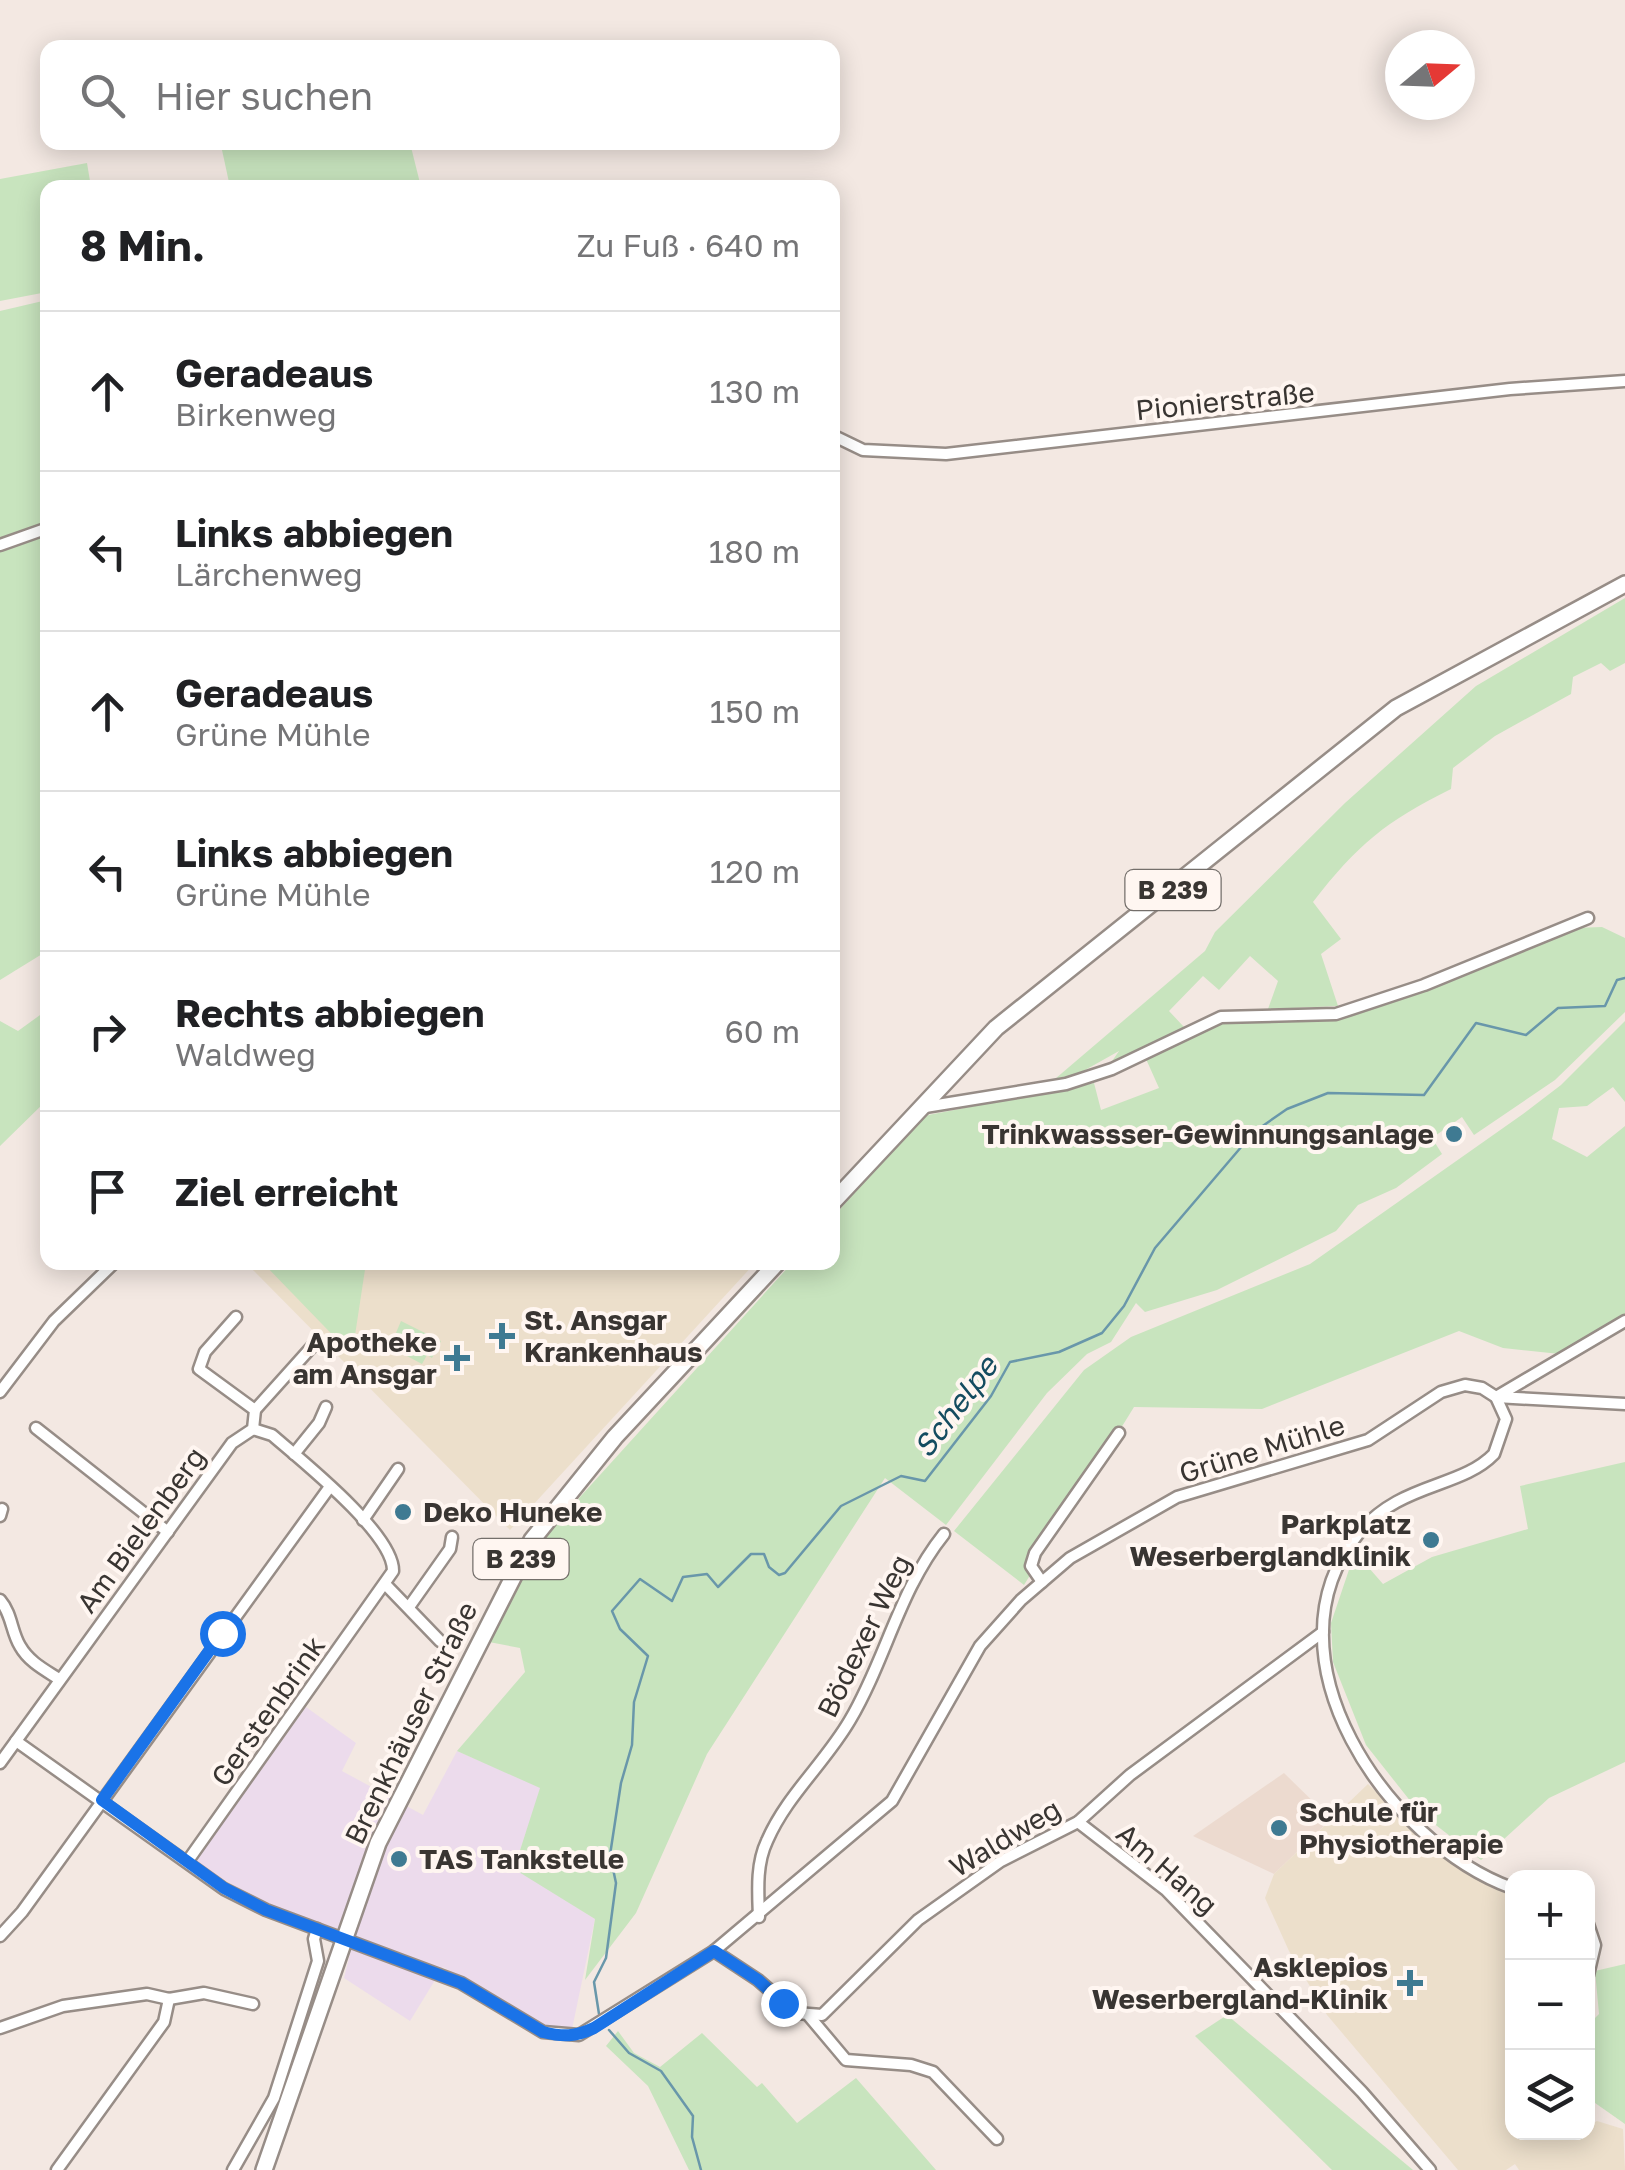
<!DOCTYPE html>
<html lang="de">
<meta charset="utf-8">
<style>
:root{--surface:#fff;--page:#f6f6f6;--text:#202124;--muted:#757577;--line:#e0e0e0}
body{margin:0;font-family:"Golos Text",sans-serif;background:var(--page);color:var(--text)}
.controls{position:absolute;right:30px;bottom:30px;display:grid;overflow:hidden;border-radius:20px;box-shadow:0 5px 25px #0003}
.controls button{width:90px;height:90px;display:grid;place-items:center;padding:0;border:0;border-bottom:2px solid var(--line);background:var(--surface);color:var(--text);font:50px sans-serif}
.compass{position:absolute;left:1385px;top:30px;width:90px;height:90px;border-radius:50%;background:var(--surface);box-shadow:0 5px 25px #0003;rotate:71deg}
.stop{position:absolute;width:30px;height:30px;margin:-22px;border:8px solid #1a73e8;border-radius:50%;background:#fff}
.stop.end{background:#1a73e8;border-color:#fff;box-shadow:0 2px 10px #0008}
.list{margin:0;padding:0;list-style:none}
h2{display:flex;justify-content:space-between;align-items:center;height:130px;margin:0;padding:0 40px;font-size:42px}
h2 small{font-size:32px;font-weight:400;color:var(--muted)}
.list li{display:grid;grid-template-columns:65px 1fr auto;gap:30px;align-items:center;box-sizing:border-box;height:160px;padding:0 40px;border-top:2px solid var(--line)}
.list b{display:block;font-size:38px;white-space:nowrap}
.list p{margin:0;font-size:32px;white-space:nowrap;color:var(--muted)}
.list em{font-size:32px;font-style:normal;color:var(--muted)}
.icon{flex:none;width:55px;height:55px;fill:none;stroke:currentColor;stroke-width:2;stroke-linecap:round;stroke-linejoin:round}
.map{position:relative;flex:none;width:1625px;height:2170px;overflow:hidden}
.search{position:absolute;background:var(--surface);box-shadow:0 5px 25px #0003;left:40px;top:40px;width:800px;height:110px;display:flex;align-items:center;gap:25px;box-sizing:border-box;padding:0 35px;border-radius:20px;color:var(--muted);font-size:38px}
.panel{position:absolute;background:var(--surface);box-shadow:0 5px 25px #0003;left:40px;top:180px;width:800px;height:1090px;border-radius:20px}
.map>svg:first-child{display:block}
.commercial{fill:#ecdbec}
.built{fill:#ecdacf}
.medical{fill:#ecdfcb}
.green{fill:#c8e4be}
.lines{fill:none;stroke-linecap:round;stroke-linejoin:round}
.stream{stroke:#6997aa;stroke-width:2.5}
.street-casing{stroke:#978d87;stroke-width:15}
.primary-casing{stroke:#978d87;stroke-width:20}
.street{stroke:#fff;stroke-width:10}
.primary{stroke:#fff;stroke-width:15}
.route{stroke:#1a73e8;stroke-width:12}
.poi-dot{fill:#3f7a92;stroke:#fff6f1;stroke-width:4}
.labels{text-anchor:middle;stroke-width:8;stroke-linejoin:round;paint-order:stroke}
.shield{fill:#fff6f1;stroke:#746f6b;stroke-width:2.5}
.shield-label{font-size:25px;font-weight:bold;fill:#393532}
.street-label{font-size:28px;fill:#393532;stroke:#fff6f1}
.poi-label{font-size:28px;font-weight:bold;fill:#393532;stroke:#fff6f1;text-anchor:end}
.water-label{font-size:30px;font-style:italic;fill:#144c60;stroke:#fff6f1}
</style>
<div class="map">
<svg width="1625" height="2170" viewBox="0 0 1625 2170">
<rect width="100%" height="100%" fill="#f3e8e2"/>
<polygon class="commercial" points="306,1707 356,1743 342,1771 423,1815 457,1751 541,1788 514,1868 595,1919 572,2029 547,2026 443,1967 410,2021 344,1978 354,1938 269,1907 195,1862"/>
<polygon class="built" points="1284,1773 1331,1819 1274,1874 1193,1836"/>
<g class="medical">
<polygon points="246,1263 755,1263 510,1530"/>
<polygon points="1368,1784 1437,1851 1512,1891 1512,2132 1570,2135 1588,2132 1588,2126 1597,2121 1623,2129 1625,2170 1519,2170 1515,2164 1506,2170 1458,2170 1327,2015 1289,1951 1265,1898 1274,1874"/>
</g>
<g class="green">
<polygon points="276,143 410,143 421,187 230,187 222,150"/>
<polygon points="87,163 91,187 48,188 47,292 0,301 0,179"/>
<polygon points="47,300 47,951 0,980 0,311"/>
<path d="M1625 598V663L1610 671 1601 663 1573 677 1571 694 1495 736 1453 768 1451 789C1386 821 1357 845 1313 902L1341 939 1321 954 1338 1006 1268 1009 1278 981 1250 956 1219 990 1203 976 1169 1011 1184 1027 1110 1064 1119 1051 1078 1074 1055 1079 1205 951 1215 932 1345 803 1476 686Z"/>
<polygon points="1602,927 1625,938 1625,1012 1555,1080 1474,1135 1462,1117 1432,1138 1442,1154 1396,1188 1358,1205 1336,1231 1217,1290 1145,1312 1136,1303 1111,1342 1087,1354 1047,1393 946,1525 885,1478 707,1754 636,1913 585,1980 595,1919 514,1869 540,1788 457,1751 525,1672 520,1648 489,1642 542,1539 792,1263 832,1262 833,1217 923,1116 1094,1083 1101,1110 1159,1088 1146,1059 1222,1023 1336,1017 1573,928"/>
<polygon points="47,1010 47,1100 0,1146 0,1021 18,1031"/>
<polygon points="1625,1021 1625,1102 1613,1087 1587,1106 1559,1108 1552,1139 1587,1157 1625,1126 1625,1318 1560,1354 1503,1348 1459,1331 1262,1409 1134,1407 1024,1585 954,1531 1084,1370 1131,1337 1310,1264 1523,1114 1561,1085"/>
<polygon points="263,1263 366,1263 352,1355"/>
<polygon points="401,1321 441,1341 432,1358 427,1355 422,1364 390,1347"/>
<polygon points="1625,1462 1625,1762 1549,1798 1481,1860 1419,1812 1366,1745 1333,1662 1331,1623 1355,1552 1383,1584 1432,1557 1528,1529 1520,1486"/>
<polygon points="1625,1964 1625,2124 1588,2098 1588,2025 1599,2014 1595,1971"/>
<polygon points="1227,2015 1413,2170 1332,2170 1195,2036"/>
<polygon points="618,2031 634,2053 660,2067 702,2033 757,2087 762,2083 797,2123 856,2078 936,2170 689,2170 648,2086 606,2046"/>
</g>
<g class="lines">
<g class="stream">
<polyline points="599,2014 594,1982 606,1958 616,1883 610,1855 621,1783 632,1745 634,1702 648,1656 620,1629 612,1611 640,1579 672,1601 683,1577 707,1574 718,1587 751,1554 764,1554 769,1567 779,1575 785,1573 841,1506 901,1476 925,1481 991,1396 1010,1362 1059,1352 1102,1333 1124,1306 1155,1248 1254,1132 1287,1109 1328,1093 1424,1095 1476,1023 1526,1035 1558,1008 1605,1006 1617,980 1625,978"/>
<polyline points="609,2030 629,2053 661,2071 693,2116 692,2137 701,2170"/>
</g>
<defs>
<g id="street">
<polyline points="832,435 863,450 946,454 1510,389 1625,381"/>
<polyline points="0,545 48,528"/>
<polyline points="919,1108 1066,1084 1112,1069 1221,1017 1336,1014 1424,985 1588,918"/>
<polyline points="0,1392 54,1321 115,1262"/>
<polyline points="1496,1397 1625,1321"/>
<polyline points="1496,1397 1625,1404"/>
<polyline points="255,1410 317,1341"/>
<polyline points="36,1428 168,1532"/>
<polyline points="294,1454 319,1423 326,1407"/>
<polyline points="0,1516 2,1509"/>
<polyline points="363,1520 398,1469"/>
<polyline points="1042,1582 1031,1566 1035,1553 1119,1433"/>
<polyline points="385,1584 440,1641"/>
<path d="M0 1600C12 1614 11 1631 20 1646 29 1662 45 1670 59 1679"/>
<polyline points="409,1607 450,1549 452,1537"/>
<path d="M16 1741 224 1889 266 1910 461 1983 543 2032 579 2035 714 1951 892 1801 980 1646 1021 1600 1070 1558 1177 1497 1368 1440 1441 1392 1465 1385 1482 1388 1496 1397 1506 1419 1494 1454C1460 1489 1400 1482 1358 1534 1259 1656 1388 1843 1512 1888"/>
<polyline points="0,1763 232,1443 253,1429 255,1410 199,1369 205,1352 236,1317"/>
<polyline points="1078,1822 1166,1890 1362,2092 1430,2170"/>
<path d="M187 1862 393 1571C394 1534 301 1460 272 1435L253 1429"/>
<path d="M759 1917C758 1891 756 1864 767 1841 787 1795 825 1763 850 1720 886 1659 899 1590 944 1534"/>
<polyline points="1588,1924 1595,1945 1588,1975"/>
<polyline points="0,1936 22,1912 329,1488"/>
<polyline points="714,1951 758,1980 796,2013 822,2015 918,1920 1001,1861 1078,1822 1130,1775 1323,1632"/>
<polyline points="809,2016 846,2060 911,2065 933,2072 997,2139"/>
<polyline points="0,2028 63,2006 147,1994 169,1999 204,1993 253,2004"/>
<polyline points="57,2170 164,2022 169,1999"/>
<polyline points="233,2170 274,2098 318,1961 314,1939 317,1929"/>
</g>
<g id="primary">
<polyline points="832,1203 996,1028 1396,708 1625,584"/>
<polyline points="264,2170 378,1843 532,1540 615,1437 778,1262"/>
</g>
</defs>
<use href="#street" class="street-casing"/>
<use href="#primary" class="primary-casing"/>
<use href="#street" class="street"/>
<use href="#primary" class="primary"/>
</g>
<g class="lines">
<path class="route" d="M222 1633 102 1800 224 1888 266 1910 461 1983 543 2032C563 2037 575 2037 594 2028L714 1951 758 1980 783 2003"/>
</g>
<g class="poi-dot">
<circle cx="1454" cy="1134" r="10"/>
<path d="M497 1321h10v10h10v10h-10v10h-10v-10h-10v-10h10z"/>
<path d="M452 1343h10v10h10v10h-10v10h-10v-10h-10v-10h10z"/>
<circle cx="403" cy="1512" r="10"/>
<circle cx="1431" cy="1540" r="10"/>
<circle cx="1279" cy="1828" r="10"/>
<circle cx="399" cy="1859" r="10"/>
<path d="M1405 1968h10v10h10v10h-10v10h-10v-10h-10v-10h10z"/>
</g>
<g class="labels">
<g class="shield">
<rect x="1125.5" y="870" width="95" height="40" rx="8"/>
<rect x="473.5" y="1539" width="95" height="40" rx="8"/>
</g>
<g class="shield-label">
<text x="1173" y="899">B 239</text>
<text x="521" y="1568">B 239</text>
</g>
<g class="street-label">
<text transform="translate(1225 401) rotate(-6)" y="10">Pionierstraße</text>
<text transform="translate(1262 1449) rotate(-17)" y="10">Grüne Mühle</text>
<text transform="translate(141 1530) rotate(-54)" y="10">Am Bielenberg</text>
<text transform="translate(864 1636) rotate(-64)" y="10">Bödexer Weg</text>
<text transform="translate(268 1711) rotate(-55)" y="10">Gerstenbrink</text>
<text transform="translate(411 1723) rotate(-64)" y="10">Brenkhäuser Straße</text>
<text transform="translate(1005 1838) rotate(-31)" y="10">Waldweg</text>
<text transform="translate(1167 1869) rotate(41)" y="10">Am Hang</text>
</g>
<g class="poi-label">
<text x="1434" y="1144">Trinkwassser-Gewinnungsanlage</text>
<text x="524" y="1330" text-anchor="start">St. Ansgar<tspan x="524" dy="32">Krankenhaus</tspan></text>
<text x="437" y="1352">Apotheke<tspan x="437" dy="32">am Ansgar</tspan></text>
<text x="423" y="1522" text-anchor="start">Deko Huneke</text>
<text x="1411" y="1534">Parkplatz<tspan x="1411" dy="32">Weserberglandklinik</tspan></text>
<text x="1299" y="1822" text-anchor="start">Schule für<tspan x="1299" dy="32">Physiotherapie</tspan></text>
<text x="419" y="1869" text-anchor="start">TAS Tankstelle</text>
<text x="1388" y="1977">Asklepios<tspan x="1388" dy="32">Weserbergland-Klinik</tspan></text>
</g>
<g class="water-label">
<text transform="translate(956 1407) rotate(-53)" y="10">Schelpe</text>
</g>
</g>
</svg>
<div class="controls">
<button>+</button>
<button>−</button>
<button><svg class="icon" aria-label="layers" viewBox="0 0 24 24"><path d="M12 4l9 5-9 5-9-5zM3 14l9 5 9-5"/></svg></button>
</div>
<svg class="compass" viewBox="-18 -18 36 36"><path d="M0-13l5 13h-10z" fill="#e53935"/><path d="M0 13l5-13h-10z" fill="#757577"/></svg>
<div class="stop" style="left:222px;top:1633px"></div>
<div class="stop end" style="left:783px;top:2003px"></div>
<div class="search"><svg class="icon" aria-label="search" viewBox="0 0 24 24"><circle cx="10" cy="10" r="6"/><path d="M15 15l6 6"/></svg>Hier suchen</div>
<section class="panel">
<h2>8 Min.<small>Zu Fuß · 640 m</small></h2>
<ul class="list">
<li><svg class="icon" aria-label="ahead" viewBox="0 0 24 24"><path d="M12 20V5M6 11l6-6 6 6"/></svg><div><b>Geradeaus</b><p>Birkenweg</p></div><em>130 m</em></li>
<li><svg class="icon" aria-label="left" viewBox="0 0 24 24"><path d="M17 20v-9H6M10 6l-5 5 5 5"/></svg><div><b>Links abbiegen</b><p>Lärchenweg</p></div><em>180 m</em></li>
<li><svg class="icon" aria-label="ahead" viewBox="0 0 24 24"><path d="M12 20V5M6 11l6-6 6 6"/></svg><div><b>Geradeaus</b><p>Grüne Mühle</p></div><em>150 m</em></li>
<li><svg class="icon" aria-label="left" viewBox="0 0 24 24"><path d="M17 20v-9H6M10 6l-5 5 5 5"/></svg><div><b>Links abbiegen</b><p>Grüne Mühle</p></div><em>120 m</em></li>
<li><svg class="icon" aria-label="right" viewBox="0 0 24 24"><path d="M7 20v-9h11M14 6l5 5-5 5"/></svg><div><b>Rechts abbiegen</b><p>Waldweg</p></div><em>60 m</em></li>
<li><svg class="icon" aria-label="arrive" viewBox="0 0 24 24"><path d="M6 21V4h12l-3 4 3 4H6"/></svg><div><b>Ziel erreicht</b></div></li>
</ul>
</section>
</div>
